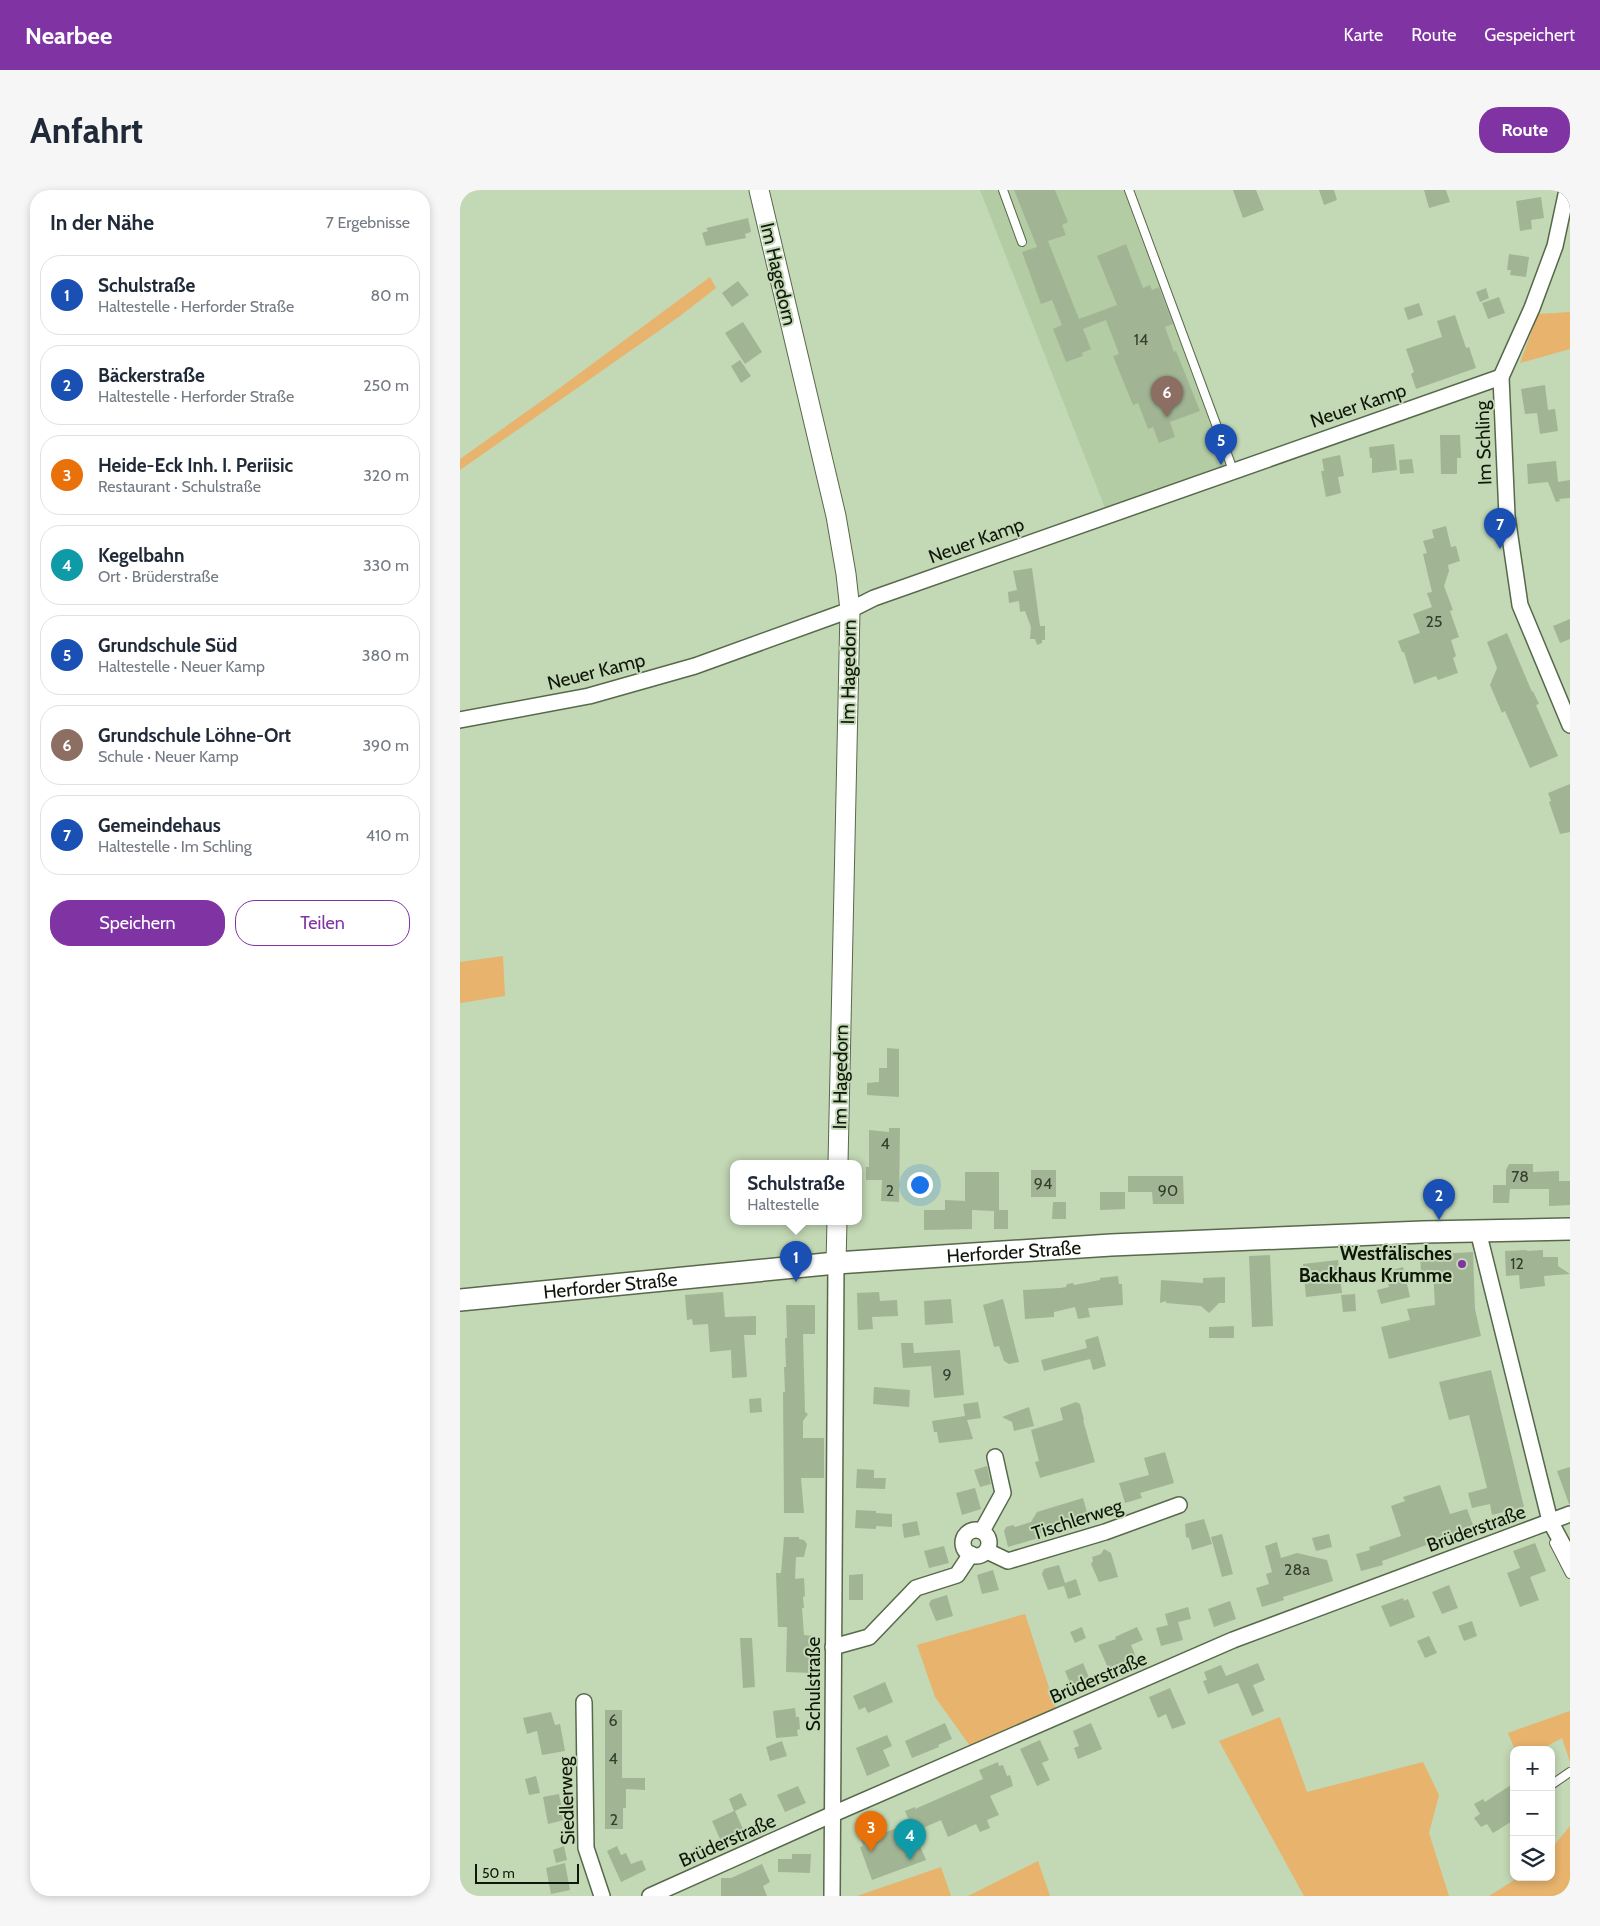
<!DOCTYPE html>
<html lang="de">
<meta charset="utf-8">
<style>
:root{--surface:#fff;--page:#f6f6f7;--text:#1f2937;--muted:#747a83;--line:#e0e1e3;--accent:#8033a3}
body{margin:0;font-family:Cabin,sans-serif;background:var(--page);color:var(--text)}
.controls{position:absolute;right:15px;bottom:15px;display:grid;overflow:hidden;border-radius:10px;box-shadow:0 2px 8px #0003}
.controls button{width:45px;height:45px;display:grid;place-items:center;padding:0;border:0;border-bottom:1px solid var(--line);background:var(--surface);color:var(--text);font:25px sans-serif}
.scale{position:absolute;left:15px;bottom:12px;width:104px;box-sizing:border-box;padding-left:5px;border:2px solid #0f160a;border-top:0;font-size:14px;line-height:18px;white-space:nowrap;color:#0f160a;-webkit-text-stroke:4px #c3d8b5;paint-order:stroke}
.you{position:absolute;left:459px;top:994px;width:18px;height:18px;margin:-12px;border:4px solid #fff;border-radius:50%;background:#1a73e8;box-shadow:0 0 0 8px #1a73e833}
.badge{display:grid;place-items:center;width:32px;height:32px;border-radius:50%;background:var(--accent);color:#fff;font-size:16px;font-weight:700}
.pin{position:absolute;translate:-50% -41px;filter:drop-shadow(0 1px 2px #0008)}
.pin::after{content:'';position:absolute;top:26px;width:18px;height:15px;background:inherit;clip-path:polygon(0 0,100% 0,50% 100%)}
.popup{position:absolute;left:270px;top:970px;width:132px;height:65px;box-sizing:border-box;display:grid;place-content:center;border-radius:10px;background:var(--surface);filter:drop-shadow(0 1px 4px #0005);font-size:16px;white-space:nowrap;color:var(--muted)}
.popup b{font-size:19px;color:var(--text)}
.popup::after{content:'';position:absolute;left:50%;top:100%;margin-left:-10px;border:10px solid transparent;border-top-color:var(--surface)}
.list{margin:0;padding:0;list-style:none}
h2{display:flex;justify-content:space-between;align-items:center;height:65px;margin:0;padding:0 20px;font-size:21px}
h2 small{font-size:16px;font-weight:400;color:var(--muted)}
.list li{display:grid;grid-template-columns:32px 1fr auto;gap:15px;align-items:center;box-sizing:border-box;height:80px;margin:0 10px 10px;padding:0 10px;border:1px solid var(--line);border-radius:20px}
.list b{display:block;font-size:19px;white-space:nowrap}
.list p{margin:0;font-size:16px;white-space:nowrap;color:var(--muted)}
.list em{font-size:16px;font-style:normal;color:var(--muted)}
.actions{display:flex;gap:10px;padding:15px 20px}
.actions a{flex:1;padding:11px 0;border:1px solid var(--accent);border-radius:20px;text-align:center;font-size:18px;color:var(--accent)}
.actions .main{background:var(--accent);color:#fff}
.icon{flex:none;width:28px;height:28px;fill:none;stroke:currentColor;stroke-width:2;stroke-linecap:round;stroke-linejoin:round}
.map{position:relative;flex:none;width:1110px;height:1706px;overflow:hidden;border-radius:20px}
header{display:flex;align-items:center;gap:30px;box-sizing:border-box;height:70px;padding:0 25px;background:var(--accent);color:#fff}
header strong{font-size:24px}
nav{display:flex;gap:28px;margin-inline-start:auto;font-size:18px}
.intro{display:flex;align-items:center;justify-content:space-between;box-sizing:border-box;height:120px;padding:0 30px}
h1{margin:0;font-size:35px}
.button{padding:12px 22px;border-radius:20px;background:var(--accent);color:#fff;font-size:18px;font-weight:700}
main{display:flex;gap:30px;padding:0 30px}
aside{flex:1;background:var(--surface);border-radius:20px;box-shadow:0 2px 8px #0003}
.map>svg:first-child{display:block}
.built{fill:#b4cca4}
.green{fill:#e7b36d}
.building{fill:#a1b594}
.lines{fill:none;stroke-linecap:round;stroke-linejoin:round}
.service-casing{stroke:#57694b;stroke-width:10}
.minor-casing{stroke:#57694b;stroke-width:18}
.tertiary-casing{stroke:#57694b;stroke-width:21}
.secondary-casing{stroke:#57694b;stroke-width:24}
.service{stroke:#fff;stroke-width:8}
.minor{stroke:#fff;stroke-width:15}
.tertiary{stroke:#fff;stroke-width:19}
.secondary{stroke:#fff;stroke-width:21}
.poi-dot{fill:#8033a3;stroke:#c3d8b5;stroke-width:2}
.labels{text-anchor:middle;stroke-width:4;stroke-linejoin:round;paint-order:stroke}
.number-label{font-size:16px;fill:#343e2c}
.street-label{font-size:19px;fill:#0f160a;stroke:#c3d8b5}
.poi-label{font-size:19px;font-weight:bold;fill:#0f160a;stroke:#c3d8b5;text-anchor:end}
</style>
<header>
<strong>Nearbee</strong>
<nav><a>Karte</a><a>Route</a><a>Gespeichert</a></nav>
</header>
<div class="intro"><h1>Anfahrt</h1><a class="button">Route</a></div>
<main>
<aside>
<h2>In der Nähe<small>7 Ergebnisse</small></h2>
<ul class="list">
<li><span class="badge" style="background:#1a4fb4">1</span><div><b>Schulstraße</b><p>Haltestelle · Herforder Straße</p></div><em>80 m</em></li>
<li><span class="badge" style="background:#1a4fb4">2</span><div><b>Bäckerstraße</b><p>Haltestelle · Herforder Straße</p></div><em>250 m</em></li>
<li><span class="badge" style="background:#e8710a">3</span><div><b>Heide-Eck Inh. I. Periisic</b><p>Restaurant · Schulstraße</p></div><em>320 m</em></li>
<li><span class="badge" style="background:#0f9aa8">4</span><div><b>Kegelbahn</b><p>Ort · Brüderstraße</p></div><em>330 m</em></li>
<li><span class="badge" style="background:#1a4fb4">5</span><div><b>Grundschule Süd</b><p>Haltestelle · Neuer Kamp</p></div><em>380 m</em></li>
<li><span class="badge" style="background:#8d6e63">6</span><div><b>Grundschule Löhne-Ort</b><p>Schule · Neuer Kamp</p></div><em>390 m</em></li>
<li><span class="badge" style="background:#1a4fb4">7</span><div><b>Gemeindehaus</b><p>Haltestelle · Im Schling</p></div><em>410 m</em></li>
</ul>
<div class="actions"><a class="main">Speichern</a><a>Teilen</a></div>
</aside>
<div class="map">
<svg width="1110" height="1706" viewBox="0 0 1110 1706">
<rect width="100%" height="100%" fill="#c3d8b5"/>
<polygon class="built" points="520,0 674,0 776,271 645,318"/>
<g class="green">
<polygon points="250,87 256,98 220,126 0,280 0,269 97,200"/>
<polygon points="1110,122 1110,159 1060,173 1078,124"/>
<polygon points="43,766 45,806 0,813 0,772"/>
<polygon points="565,1424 596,1519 510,1556 475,1507 457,1455"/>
<polygon points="1110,1521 1110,1572 1102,1548 1080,1560 1055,1560 1048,1543"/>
<polygon points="820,1527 847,1602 963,1572 979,1605 969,1643 989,1706 844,1706 759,1551"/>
<polygon points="1110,1636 1110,1706 1029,1706 1059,1687 1091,1687 1091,1659"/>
<polygon points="578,1671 590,1706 508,1706"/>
<polygon points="481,1677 491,1706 397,1706"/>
</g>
<g class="building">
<polygon points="554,0 595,0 608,32 602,35 606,45 588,51 619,129 657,115 637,66 666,54 683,98 690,95 692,100 699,97 713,134 705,137 714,162 716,161 740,221 710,232 715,247 699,253 693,237 688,239 678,213 673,215 653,166 659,164 646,130 623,139 631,159 622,163 623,166 606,172 593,139 602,135 592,110 581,114 562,62 577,57"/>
<polygon points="773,0 796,0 804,20 783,28"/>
<polygon points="859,0 874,0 877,10 864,15"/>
<polygon points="964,0 986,0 990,12 969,18"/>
<polygon points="1081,7 1084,28 1071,30 1072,39 1060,41 1056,11"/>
<polygon points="288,28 291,42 285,44 286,48 246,56 242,43 248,41 246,38"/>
<polygon points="1049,64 1069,67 1066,87 1050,85 1051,80 1047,80"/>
<polygon points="278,91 289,105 272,117 262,103"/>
<polygon points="1026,98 1029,108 1020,112 1016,102"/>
<polygon points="1039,107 1045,123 1028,129 1022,113"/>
<polygon points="959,113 963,125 948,130 944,118"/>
<polygon points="995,125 1006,158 1009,157 1016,178 956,199 951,184 954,182 946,159 982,147 977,131"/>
<polygon points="283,132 302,162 285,174 265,143"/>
<polygon points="280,170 291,186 281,193 271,176"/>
<polygon points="1085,195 1088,220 1095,219 1098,241 1080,244 1077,223 1065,224 1061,199"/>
<polygon points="980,245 1000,245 1001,268 997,268 997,284 981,284"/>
<polygon points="934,254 937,280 912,283 912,268 910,268 909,257"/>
<polygon points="880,265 884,286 878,287 881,303 866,307 861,281 864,281 862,269"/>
<polygon points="952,269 954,283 940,284 939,270"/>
<polygon points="1096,271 1098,292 1110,290 1110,308 1099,309 1100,311 1096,312 1088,292 1068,294 1067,274"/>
<polygon points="986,336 991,357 996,356 1000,371 988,375 989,381 984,396 993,420 990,421 999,447 991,450 996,466 993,468 998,483 978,490 976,486 954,494 944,462 942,462 938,451 960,443 953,424 972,417 967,403 972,402 963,364 967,363 963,351 974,348 972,340"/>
<polygon points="572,378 580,436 585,436 585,450 582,450 582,453 577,455 575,449 570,449 571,437 565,421 560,422 559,411 549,413 548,402 557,400 553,381"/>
<polygon points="1110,429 1110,449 1100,453 1093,436"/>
<polygon points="1047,443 1072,502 1073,501 1079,514 1076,515 1098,566 1070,578 1045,521 1042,523 1030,495 1037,478 1027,452"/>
<polygon points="1110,594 1110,642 1100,644 1089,612 1091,611 1088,603"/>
<polygon points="427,858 439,859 439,907 407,905 407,893 419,892 419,878 427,878"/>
<polygon points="429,938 440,938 439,1012 421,1011 422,990 406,990 406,977 409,977 409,940 429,942"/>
<polygon points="1049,974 1073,974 1073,982 1099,981 1099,991 1110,991 1110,1015 1089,1016 1089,999 1050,999 1049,1013 1033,1013 1033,995 1046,995 1046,980"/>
<rect x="571" y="980" width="25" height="27"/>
<polygon points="505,982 539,982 539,1020 548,1020 548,1039 534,1039 534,1021 512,1020 512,1039 464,1040 464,1020 485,1020 485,1010 505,1011"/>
<polygon points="668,986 723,986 724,1014 693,1014 692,1002 668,1002"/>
<polygon points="640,1002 665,1002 665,1019 640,1020"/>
<polygon points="593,1012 606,1012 606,1029 592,1029"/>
<polygon points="1067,1060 1067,1061 1083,1060 1083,1067 1098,1067 1098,1076 1110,1084 1084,1086 1085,1096 1060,1099 1059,1085 1046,1086 1045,1061"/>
<polygon points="1013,1062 1015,1119 1021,1146 929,1169 921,1137 950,1130 947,1119 975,1115 973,1081 961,1082 960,1065"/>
<polygon points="810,1065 813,1136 792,1137 789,1066"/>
<polygon points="878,1070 882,1103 846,1107 843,1074"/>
<polygon points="943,1077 950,1107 921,1114 917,1100 929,1097 925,1082"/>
<polygon points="658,1086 659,1094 662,1094 663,1115 628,1118 630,1127 618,1129 615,1117 594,1122 594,1127 565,1129 563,1100 600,1098 606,1097 607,1094 613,1093 614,1095 640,1090 640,1088"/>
<polygon points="765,1087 765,1113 759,1113 749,1123 741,1116 706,1113 706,1111 700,1113 701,1090 743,1093 743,1088"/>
<polygon points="263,1102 265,1127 296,1126 296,1145 284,1145 287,1187 272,1188 271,1160 250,1162 248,1134 233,1135 232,1129 227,1130 225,1105"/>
<polygon points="419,1102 420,1111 437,1110 438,1126 412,1127 413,1139 398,1140 397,1103"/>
<polygon points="895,1104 896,1121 883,1122 881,1105"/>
<polygon points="491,1109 493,1133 465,1135 464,1111"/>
<polygon points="543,1109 559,1172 549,1174 544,1171 539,1156 534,1157 523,1115"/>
<polygon points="326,1115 355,1115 355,1144 343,1144 345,1222 348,1224 343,1231 343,1248 364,1248 364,1288 341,1288 344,1323 324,1323 323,1202 325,1202 324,1177 326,1177 325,1148 327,1148"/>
<polygon points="774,1136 774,1148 749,1148 749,1137"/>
<polygon points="638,1146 646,1176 633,1180 630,1169 584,1181 581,1170 627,1158 625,1150"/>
<polygon points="441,1153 453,1153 454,1163 500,1160 504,1205 474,1208 471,1176 443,1178"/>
<polygon points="1031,1180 1064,1317 1032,1325 1030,1314 1012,1318 1008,1303 1027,1298 1009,1225 989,1230 979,1192"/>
<polygon points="414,1197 450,1200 449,1217 413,1214"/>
<polygon points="301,1208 302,1222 290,1223 289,1209"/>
<polygon points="518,1212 521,1228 507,1230 513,1249 479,1253 477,1242 474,1242 472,1231 505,1226 503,1214"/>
<polygon points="616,1212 620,1214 624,1230 623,1230 635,1272 580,1288 575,1272 579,1271 571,1240 603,1230 600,1218"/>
<polygon points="569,1217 574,1236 554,1241 552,1232 542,1227"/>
<polygon points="705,1262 714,1293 680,1303 682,1308 665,1313 659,1293 689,1285 684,1268"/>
<polygon points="527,1276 531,1294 520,1297 514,1280"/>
<polygon points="1110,1277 1110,1314 1109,1314 1097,1281"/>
<polygon points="397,1279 414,1280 414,1288 426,1288 425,1299 396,1298"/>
<polygon points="980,1295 990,1324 1007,1319 1013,1335 1002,1339 1003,1342 922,1371 923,1375 901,1381 896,1364 910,1360 909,1357 941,1346 931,1316 945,1311 943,1307"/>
<polygon points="515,1298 521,1319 502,1325 496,1303"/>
<polygon points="623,1308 629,1329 581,1342 582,1347 548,1357 544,1341 546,1337 553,1335 555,1337 571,1332 577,1322"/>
<polygon points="396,1320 416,1321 416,1323 432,1324 432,1337 416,1336 416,1339 395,1338"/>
<polygon points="744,1329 752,1354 732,1360 729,1348 726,1347 725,1334"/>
<polygon points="457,1331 460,1345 444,1348 442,1334"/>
<polygon points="762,1344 773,1384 762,1387 751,1347"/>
<polygon points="869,1344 872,1357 856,1361 852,1348"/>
<polygon points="324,1347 339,1347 339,1349 344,1350 347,1354 344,1367 336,1367 335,1389 344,1388 345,1406 343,1407 344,1418 342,1418 344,1445 353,1446 353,1483 326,1482 327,1437 318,1437 316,1383 321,1383"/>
<polygon points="817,1352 821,1368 837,1363 867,1370 873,1391 839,1402 823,1407 824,1410 802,1417 796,1398 809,1394 806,1384 812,1382 805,1356"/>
<polygon points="1075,1353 1086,1381 1070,1387 1079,1410 1060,1417 1047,1383 1060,1378 1053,1361"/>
<polygon points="484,1356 489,1373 469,1378 464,1361"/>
<polygon points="644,1359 651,1363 658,1387 639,1392 631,1374 633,1371 632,1367 641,1364"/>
<polygon points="599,1375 605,1393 616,1389 621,1405 608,1409 604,1396 588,1400 582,1384 584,1379"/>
<polygon points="533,1380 539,1400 522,1404 517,1385"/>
<polygon points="403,1384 403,1410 389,1410 389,1385"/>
<polygon points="989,1395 998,1418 982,1424 972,1402"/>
<polygon points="487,1405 493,1426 476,1431 469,1414 471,1410"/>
<polygon points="943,1408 944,1411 948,1409 955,1427 930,1437 921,1416"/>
<polygon points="770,1411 776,1429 754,1437 748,1419"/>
<polygon points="728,1417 731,1429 718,1432 723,1450 701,1456 696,1438 708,1435 705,1424"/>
<polygon points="1012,1431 1017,1446 1004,1451 998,1436"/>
<polygon points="622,1437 626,1448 615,1453 610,1442"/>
<polygon points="677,1437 683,1450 671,1455 676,1467 648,1478 638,1455 656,1449 655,1447"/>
<polygon points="969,1446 977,1463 965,1468 957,1451"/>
<polygon points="280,1448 292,1448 295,1497 283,1498"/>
<polygon points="623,1473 630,1490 612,1498 605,1481"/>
<polygon points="798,1473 805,1490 793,1495 804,1521 792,1526 778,1493 748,1504 743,1491 747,1490 744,1482 761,1475 766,1486"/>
<polygon points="425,1492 433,1512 408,1523 405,1517 399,1520 393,1506"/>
<polygon points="710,1498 726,1534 712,1539 706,1524 698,1528 689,1507"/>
<polygon points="335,1518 336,1527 339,1527 340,1539 337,1540 338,1546 316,1548 313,1521"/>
<polygon points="145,1520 162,1520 162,1588 185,1588 185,1600 166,1599 166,1618 163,1618 163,1639 145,1639"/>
<polygon points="91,1522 95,1535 100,1534 105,1561 82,1565 77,1541 67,1544 63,1528"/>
<polygon points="485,1533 492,1549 478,1555 479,1557 452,1568 445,1551"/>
<polygon points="631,1533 642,1559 618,1569 614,1558 619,1556 613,1541"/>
<polygon points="427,1545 432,1556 423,1560 430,1576 407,1586 396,1558"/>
<polygon points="580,1550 589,1570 582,1573 590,1590 577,1596 560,1559"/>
<polygon points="322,1551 327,1566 310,1571 306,1557"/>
<polygon points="538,1572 539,1576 543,1575 547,1586 550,1585 553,1596 530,1606 539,1625 527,1630 530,1638 520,1642 516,1634 488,1647 481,1630 454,1642 445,1621 455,1617 455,1619 523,1589 519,1580"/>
<polygon points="76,1586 80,1603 69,1605 65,1589"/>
<polygon points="1054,1593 1054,1630 1033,1643 1027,1634 1021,1637 1014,1628 1020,1624 1014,1614 1023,1609 1025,1612"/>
<polygon points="338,1596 346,1613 325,1622 317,1605"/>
<polygon points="281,1603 287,1615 275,1621 283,1639 275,1643 277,1648 266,1653 263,1648 260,1649 252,1631 274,1621 269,1609"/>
<polygon points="99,1604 104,1630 88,1634 83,1607"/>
<polygon points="413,1630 416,1639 423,1636 426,1642 450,1633 466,1670 412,1690 400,1657 403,1656 396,1636"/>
<polygon points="104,1656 107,1670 96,1673 93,1660"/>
<polygon points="157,1656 161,1665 166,1663 171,1674 182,1670 186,1680 161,1692 147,1661"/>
<polygon points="332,1664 351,1664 350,1683 318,1682 318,1669 332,1669"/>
<polygon points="105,1673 110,1700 91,1704 86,1678"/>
<polygon points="302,1674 310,1692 303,1696 307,1706 261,1706 261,1688 271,1688"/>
</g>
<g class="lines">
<defs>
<g id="service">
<polyline points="543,0 562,52"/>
<polyline points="669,0 773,280"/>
<polyline points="1094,1353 1110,1384"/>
<polyline points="1091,1595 1110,1582"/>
</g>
<g id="minor">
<polyline points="1107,0 1095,56 1072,118 1041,187 1047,326 1060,415 1110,535"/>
<polyline points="0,530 129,506 235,476 390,420 414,408 1041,187"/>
<polyline points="1018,1041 1090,1331 1110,1368"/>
<circle cx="516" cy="1353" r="13"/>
<polyline points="522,1341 543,1303 535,1267"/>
<polyline points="527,1361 548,1371 645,1342 719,1315"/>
<polyline points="373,1457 409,1447 456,1398 497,1385 511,1364"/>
<polyline points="124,1512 126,1658 142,1706"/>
<polyline points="190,1706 373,1624 773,1450 1110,1324"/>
<polyline points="372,1706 376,1073"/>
</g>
<g id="tertiary">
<polyline points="299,0 376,326 386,384 390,420 378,973"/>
<polyline points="376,1073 377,1031"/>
</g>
<g id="secondary">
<path id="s1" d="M0 1110 376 1073 651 1055 963 1042 1110 1039"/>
</g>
</defs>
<use href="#service" class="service-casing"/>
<use href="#minor" class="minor-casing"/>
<use href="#tertiary" class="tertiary-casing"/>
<use href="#secondary" class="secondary-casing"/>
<use href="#service" class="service"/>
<use href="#minor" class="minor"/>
<use href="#tertiary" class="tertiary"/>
<use href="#secondary" class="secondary"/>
</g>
<circle class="poi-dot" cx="1002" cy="1074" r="5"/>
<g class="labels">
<g class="number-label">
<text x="681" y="155">14</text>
<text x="974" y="437">25</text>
<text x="425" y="959">4</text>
<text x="1060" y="992">78</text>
<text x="583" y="999">94</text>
<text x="430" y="1006">2</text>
<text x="708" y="1006">90</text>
<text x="1057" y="1079">12</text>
<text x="487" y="1190">9</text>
<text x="837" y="1385">28a</text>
<text x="153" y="1536">6</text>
<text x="153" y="1574">4</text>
<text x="154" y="1635">2</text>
</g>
<g class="street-label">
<text transform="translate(319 84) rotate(77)" y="7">Im Hagedorn</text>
<text transform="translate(898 215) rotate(-19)" y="7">Neuer Kamp</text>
<text transform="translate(1023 253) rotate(-92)" y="7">Im Schling</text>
<text transform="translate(516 350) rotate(-20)" y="7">Neuer Kamp</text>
<text transform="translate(136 481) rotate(-14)" y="7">Neuer Kamp</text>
<text transform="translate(388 482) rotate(-89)" y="7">Im Hagedorn</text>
<text transform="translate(380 887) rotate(-89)" y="7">Im Hagedorn</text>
<text dy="7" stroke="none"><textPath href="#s1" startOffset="556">Herforder Straße</textPath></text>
<text dy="7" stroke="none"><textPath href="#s1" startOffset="151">Herforder Straße</textPath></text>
<text transform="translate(617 1329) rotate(-18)" y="7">Tischlerweg</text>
<text transform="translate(1016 1338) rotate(-20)" y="7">Brüderstraße</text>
<text transform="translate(638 1487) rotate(-23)" y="7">Brüderstraße</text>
<text transform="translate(353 1494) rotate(-90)" y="7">Schulstraße</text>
<text transform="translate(106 1611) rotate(-92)" y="7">Siedlerweg</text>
<text transform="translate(267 1650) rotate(-24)" y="7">Brüderstraße</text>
</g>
<g class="poi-label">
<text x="992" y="1070">Westfälisches<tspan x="992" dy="22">Backhaus Krumme</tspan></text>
</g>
</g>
</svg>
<div class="controls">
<button>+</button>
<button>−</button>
<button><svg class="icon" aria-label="layers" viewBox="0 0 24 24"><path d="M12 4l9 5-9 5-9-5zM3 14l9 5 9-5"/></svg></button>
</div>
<div class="scale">50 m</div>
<div class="you"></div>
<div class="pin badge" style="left:336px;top:1092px;background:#1a4fb4">1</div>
<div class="popup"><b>Schulstraße</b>Haltestelle</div>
<div class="pin badge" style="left:979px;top:1030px;background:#1a4fb4">2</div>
<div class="pin badge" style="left:411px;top:1662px;background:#e8710a">3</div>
<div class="pin badge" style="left:450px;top:1670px;background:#0f9aa8">4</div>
<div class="pin badge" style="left:761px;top:275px;background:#1a4fb4">5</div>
<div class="pin badge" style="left:707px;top:227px;background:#8d6e63">6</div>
<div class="pin badge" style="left:1040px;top:359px;background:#1a4fb4">7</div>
</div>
</main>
